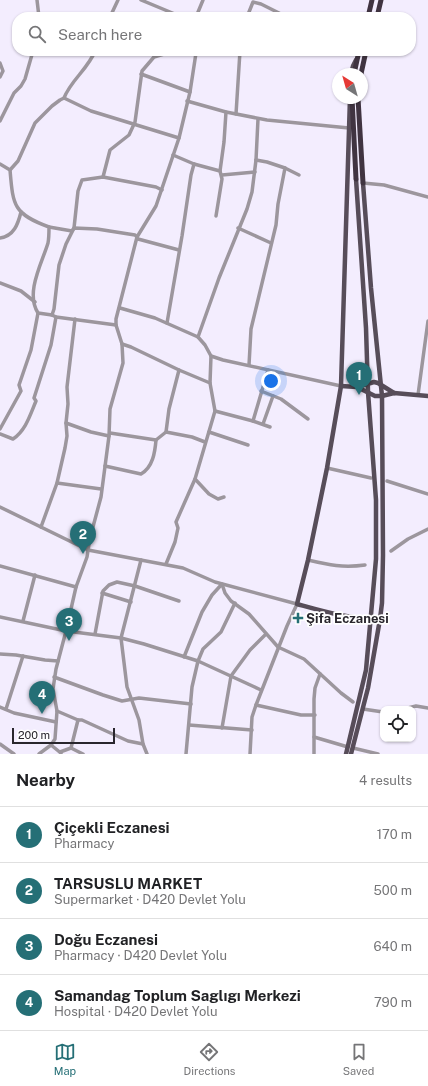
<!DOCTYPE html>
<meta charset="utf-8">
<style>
:root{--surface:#fff;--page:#f2f2f2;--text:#202124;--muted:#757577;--line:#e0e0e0;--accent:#256f76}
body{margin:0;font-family:"Public Sans",sans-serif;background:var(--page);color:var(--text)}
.controls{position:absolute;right:12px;bottom:12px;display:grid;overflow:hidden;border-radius:8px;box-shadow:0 1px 3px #0004}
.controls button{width:36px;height:36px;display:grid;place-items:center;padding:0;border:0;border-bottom:1px solid var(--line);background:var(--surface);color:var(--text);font:20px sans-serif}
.compass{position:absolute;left:332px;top:68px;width:36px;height:36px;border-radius:50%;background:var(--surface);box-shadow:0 1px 3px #0004;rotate:323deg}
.scale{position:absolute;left:12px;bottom:10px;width:103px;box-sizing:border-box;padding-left:4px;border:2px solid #29262d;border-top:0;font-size:11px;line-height:14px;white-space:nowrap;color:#29262d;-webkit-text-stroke:3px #fff;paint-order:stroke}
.you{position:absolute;left:271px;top:381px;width:14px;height:14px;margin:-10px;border:3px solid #fff;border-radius:50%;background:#1a73e8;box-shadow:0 0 0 6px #1a73e833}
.badge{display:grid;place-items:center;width:26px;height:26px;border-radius:50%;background:var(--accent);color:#fff;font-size:13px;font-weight:700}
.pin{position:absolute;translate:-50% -33px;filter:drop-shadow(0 1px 2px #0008)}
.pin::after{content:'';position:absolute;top:21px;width:14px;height:12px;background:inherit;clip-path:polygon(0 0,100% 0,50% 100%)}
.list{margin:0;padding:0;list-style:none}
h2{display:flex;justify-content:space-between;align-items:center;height:52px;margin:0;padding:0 16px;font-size:17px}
h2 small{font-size:13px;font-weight:400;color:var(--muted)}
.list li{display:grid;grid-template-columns:26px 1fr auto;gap:12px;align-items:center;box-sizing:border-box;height:56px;padding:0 16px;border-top:1px solid var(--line)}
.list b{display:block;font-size:15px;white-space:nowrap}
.list p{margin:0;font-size:13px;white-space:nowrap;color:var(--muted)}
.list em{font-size:13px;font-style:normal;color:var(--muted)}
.icon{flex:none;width:22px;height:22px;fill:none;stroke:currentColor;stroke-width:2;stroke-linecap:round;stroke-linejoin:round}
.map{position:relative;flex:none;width:428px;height:754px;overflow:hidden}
.search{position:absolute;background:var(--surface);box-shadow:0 1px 3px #0004;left:12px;right:12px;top:12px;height:44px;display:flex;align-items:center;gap:10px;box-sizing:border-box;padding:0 14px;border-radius:16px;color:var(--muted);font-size:15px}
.sheet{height:276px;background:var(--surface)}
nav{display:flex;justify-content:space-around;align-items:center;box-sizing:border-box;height:56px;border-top:1px solid var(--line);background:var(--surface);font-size:11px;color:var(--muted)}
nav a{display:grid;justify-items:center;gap:2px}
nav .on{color:var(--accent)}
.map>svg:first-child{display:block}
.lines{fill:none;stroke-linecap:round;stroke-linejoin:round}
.minor{stroke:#9c969d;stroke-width:3.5}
.major{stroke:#574d59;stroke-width:4.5}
.highway{stroke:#403441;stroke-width:5}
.poi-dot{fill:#256f76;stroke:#fff;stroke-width:1.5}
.labels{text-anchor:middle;stroke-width:3.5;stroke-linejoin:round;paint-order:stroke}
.poi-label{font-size:13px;font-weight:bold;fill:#29262d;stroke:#fff;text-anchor:start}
</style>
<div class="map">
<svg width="428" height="754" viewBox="0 0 428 754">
<rect width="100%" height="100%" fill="#f3edfe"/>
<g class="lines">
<g class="minor">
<polyline points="37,0 39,17"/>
<polyline points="141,0 182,17"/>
<polyline points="110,17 118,0"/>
<polyline points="196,17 203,0"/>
<polyline points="247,17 253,2 261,4 279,13"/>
<polyline points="0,63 3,71 0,77"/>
<polyline points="141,74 190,92"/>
<polyline points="64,98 91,111 179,138"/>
<polyline points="187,101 226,112 267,120 349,128"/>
<polyline points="236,114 240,51"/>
<polyline points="0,121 14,93 21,86 25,79 33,51"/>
<polyline points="173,155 194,164 220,171 222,179 216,216"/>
<path d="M0 164 10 170C13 205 13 214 49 227 49 233 49 238 48 243 42 263 25 293 38 313L52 315 56 317 116 325"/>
<polyline points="285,168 299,175"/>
<path d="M10 170 18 161 35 123 52 106 60 100 64 98C71 80 88 69 95 51"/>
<polyline points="220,171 224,142 226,112"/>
<polyline points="222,175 255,172"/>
<polyline points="103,177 110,150 129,135 135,122 142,71 154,57 174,51"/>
<polyline points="363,183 384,185 428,197"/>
<polyline points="49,227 72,231 74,228 97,229 135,235 137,237"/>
<polyline points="238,228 271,243"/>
<path d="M0 238C14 236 18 224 21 212"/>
<polyline points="138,239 179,250"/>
<polyline points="0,283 21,291 35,302"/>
<polyline points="120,308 155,318 198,337 205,345 211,356 223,360 341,386"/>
<polyline points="52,315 54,309 59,265 66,244 74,228 78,191 82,180 103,177 156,187 162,190"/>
<polyline points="167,323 182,236 191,175 194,164"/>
<polyline points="198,337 219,278 247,209 252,192 256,160 258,119"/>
<polyline points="122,344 131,347 179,370 210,383"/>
<polyline points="249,365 251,329 276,225 278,204 285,168 267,162 256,160"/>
<polyline points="261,391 281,399 308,419"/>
<polyline points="418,395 428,321"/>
<polyline points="215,411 253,421 270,427"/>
<polyline points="253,421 268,370"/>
<polyline points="66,423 91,432 109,436"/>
<polyline points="263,424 273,396"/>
<polyline points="0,429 21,391 19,385 31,350 38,313"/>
<polyline points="166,432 169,409 179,370"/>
<polyline points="209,432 248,445"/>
<polyline points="110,433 156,440"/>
<path d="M0 434 13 439C26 430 30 415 36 401L34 398 51 345 56 317"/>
<path d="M105 466 141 474C153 467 155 452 156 440L166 432 192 437 205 442"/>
<polyline points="327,468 371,478"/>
<polyline points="195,479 209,494 218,499 224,497"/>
<polyline points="387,481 428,494"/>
<polyline points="57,483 101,489"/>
<polyline points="0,507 88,550 183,568 215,582 297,604 287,626 256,705 252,717 250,754"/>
<polyline points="41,527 57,483 65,448 67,436 66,423 68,404 67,387 75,319"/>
<polyline points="391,551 408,539 428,529"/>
<polyline points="141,560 121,638 127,687 139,720 143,744 147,754"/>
<path d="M308 560C329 565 343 568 365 565"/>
<polyline points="166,564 175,542 178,528 176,522 195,479 215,411 210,383 211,356"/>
<polyline points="0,566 76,587"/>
<polyline points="102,593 131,602"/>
<polyline points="0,617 66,631 121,638 144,644 198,661 261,690"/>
<polyline points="23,621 35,575"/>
<polyline points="95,634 103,591 109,585 117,582 135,586 179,601"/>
<polyline points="0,654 16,655 45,660 58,661"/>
<polyline points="184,657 202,612 212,595 222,584 225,593 231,601 249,614 278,647 304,659 341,693 353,702"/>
<polyline points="54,677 103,695 122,701 139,698 191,704"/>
<polyline points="256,705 301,715 315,715"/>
<polyline points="0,707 14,713 56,722"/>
<polyline points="6,709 23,656"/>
<polyline points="363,709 383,712"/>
<polyline points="404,709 416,706 428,708"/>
<polyline points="57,711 78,720 82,720 128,741 143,744"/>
<polyline points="189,725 252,730"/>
<polyline points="222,728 231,676 250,650 266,634"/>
<polyline points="314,737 348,747"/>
<polyline points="0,744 14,754"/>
<polyline points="51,745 61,753"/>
<polyline points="71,748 83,754"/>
<polyline points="353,748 378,754"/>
<polyline points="60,752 71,748 78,720"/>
<polyline points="39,754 51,745 55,739 57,711 53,689 56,669 66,631 76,587 87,557 90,538 101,497 109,436 110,409 123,363 122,344 116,325 116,319 137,237 156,206 179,138 190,92 196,53 193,51"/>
<polyline points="186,754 192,687 198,661 203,649 221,632 235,603"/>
<polyline points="314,754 314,699 315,688 320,674"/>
</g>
<g class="major">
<polyline points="351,74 353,66 356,60"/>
<path d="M350 98 341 386 327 468 308 560 297 604C326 612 349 619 380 619"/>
<polyline points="341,386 357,387 374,382 378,383 394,393"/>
<polyline points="357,387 375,396 382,396 394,393 428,396"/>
<polyline points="346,754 366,670 376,559 376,500 368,392 366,328 356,179"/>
<polyline points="351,754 368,688 380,619 382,603 383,555 382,396 371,288 363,183"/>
</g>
<g class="highway">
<polyline points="368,17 372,0"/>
<polyline points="377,17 381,0"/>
<polyline points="354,74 359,51"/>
<polyline points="361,74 366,51"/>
<polyline points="352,98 356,179"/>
<polyline points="358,98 363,183"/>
</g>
</g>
<path class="poi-dot" d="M296 612h4v4h4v4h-4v4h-4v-4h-4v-4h4z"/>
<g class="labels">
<g class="poi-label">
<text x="306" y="623">Şifa Eczanesi</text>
</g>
</g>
</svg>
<div class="controls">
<button><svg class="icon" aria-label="locate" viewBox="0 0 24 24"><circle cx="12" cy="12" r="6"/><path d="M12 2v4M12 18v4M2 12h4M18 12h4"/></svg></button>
</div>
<svg class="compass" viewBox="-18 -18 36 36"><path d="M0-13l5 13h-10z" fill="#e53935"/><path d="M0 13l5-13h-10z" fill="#757577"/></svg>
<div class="scale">200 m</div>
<div class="you"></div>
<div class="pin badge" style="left:359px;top:395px">1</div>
<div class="pin badge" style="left:83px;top:554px">2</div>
<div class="pin badge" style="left:69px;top:641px">3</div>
<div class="pin badge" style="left:42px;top:714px">4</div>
<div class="search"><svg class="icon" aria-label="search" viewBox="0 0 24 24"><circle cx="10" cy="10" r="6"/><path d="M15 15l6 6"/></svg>Search here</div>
</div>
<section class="sheet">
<h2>Nearby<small>4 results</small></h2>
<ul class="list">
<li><span class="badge">1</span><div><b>Çiçekli Eczanesi</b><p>Pharmacy</p></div><em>170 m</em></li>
<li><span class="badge">2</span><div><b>TARSUSLU MARKET</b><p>Supermarket · D420 Devlet Yolu</p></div><em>500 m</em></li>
<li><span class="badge">3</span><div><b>Doğu Eczanesi</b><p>Pharmacy · D420 Devlet Yolu</p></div><em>640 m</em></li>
<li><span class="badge">4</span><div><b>Samandag Toplum Saglıgı Merkezi</b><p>Hospital · D420 Devlet Yolu</p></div><em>790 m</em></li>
</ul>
</section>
<nav>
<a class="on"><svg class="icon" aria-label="map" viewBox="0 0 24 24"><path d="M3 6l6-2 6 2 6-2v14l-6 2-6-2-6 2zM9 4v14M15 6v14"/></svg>Map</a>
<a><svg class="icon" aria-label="directions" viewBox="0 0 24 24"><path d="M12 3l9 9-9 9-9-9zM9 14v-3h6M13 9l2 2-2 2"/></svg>Directions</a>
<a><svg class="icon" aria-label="saved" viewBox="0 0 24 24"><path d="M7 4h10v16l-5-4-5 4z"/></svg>Saved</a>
</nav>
